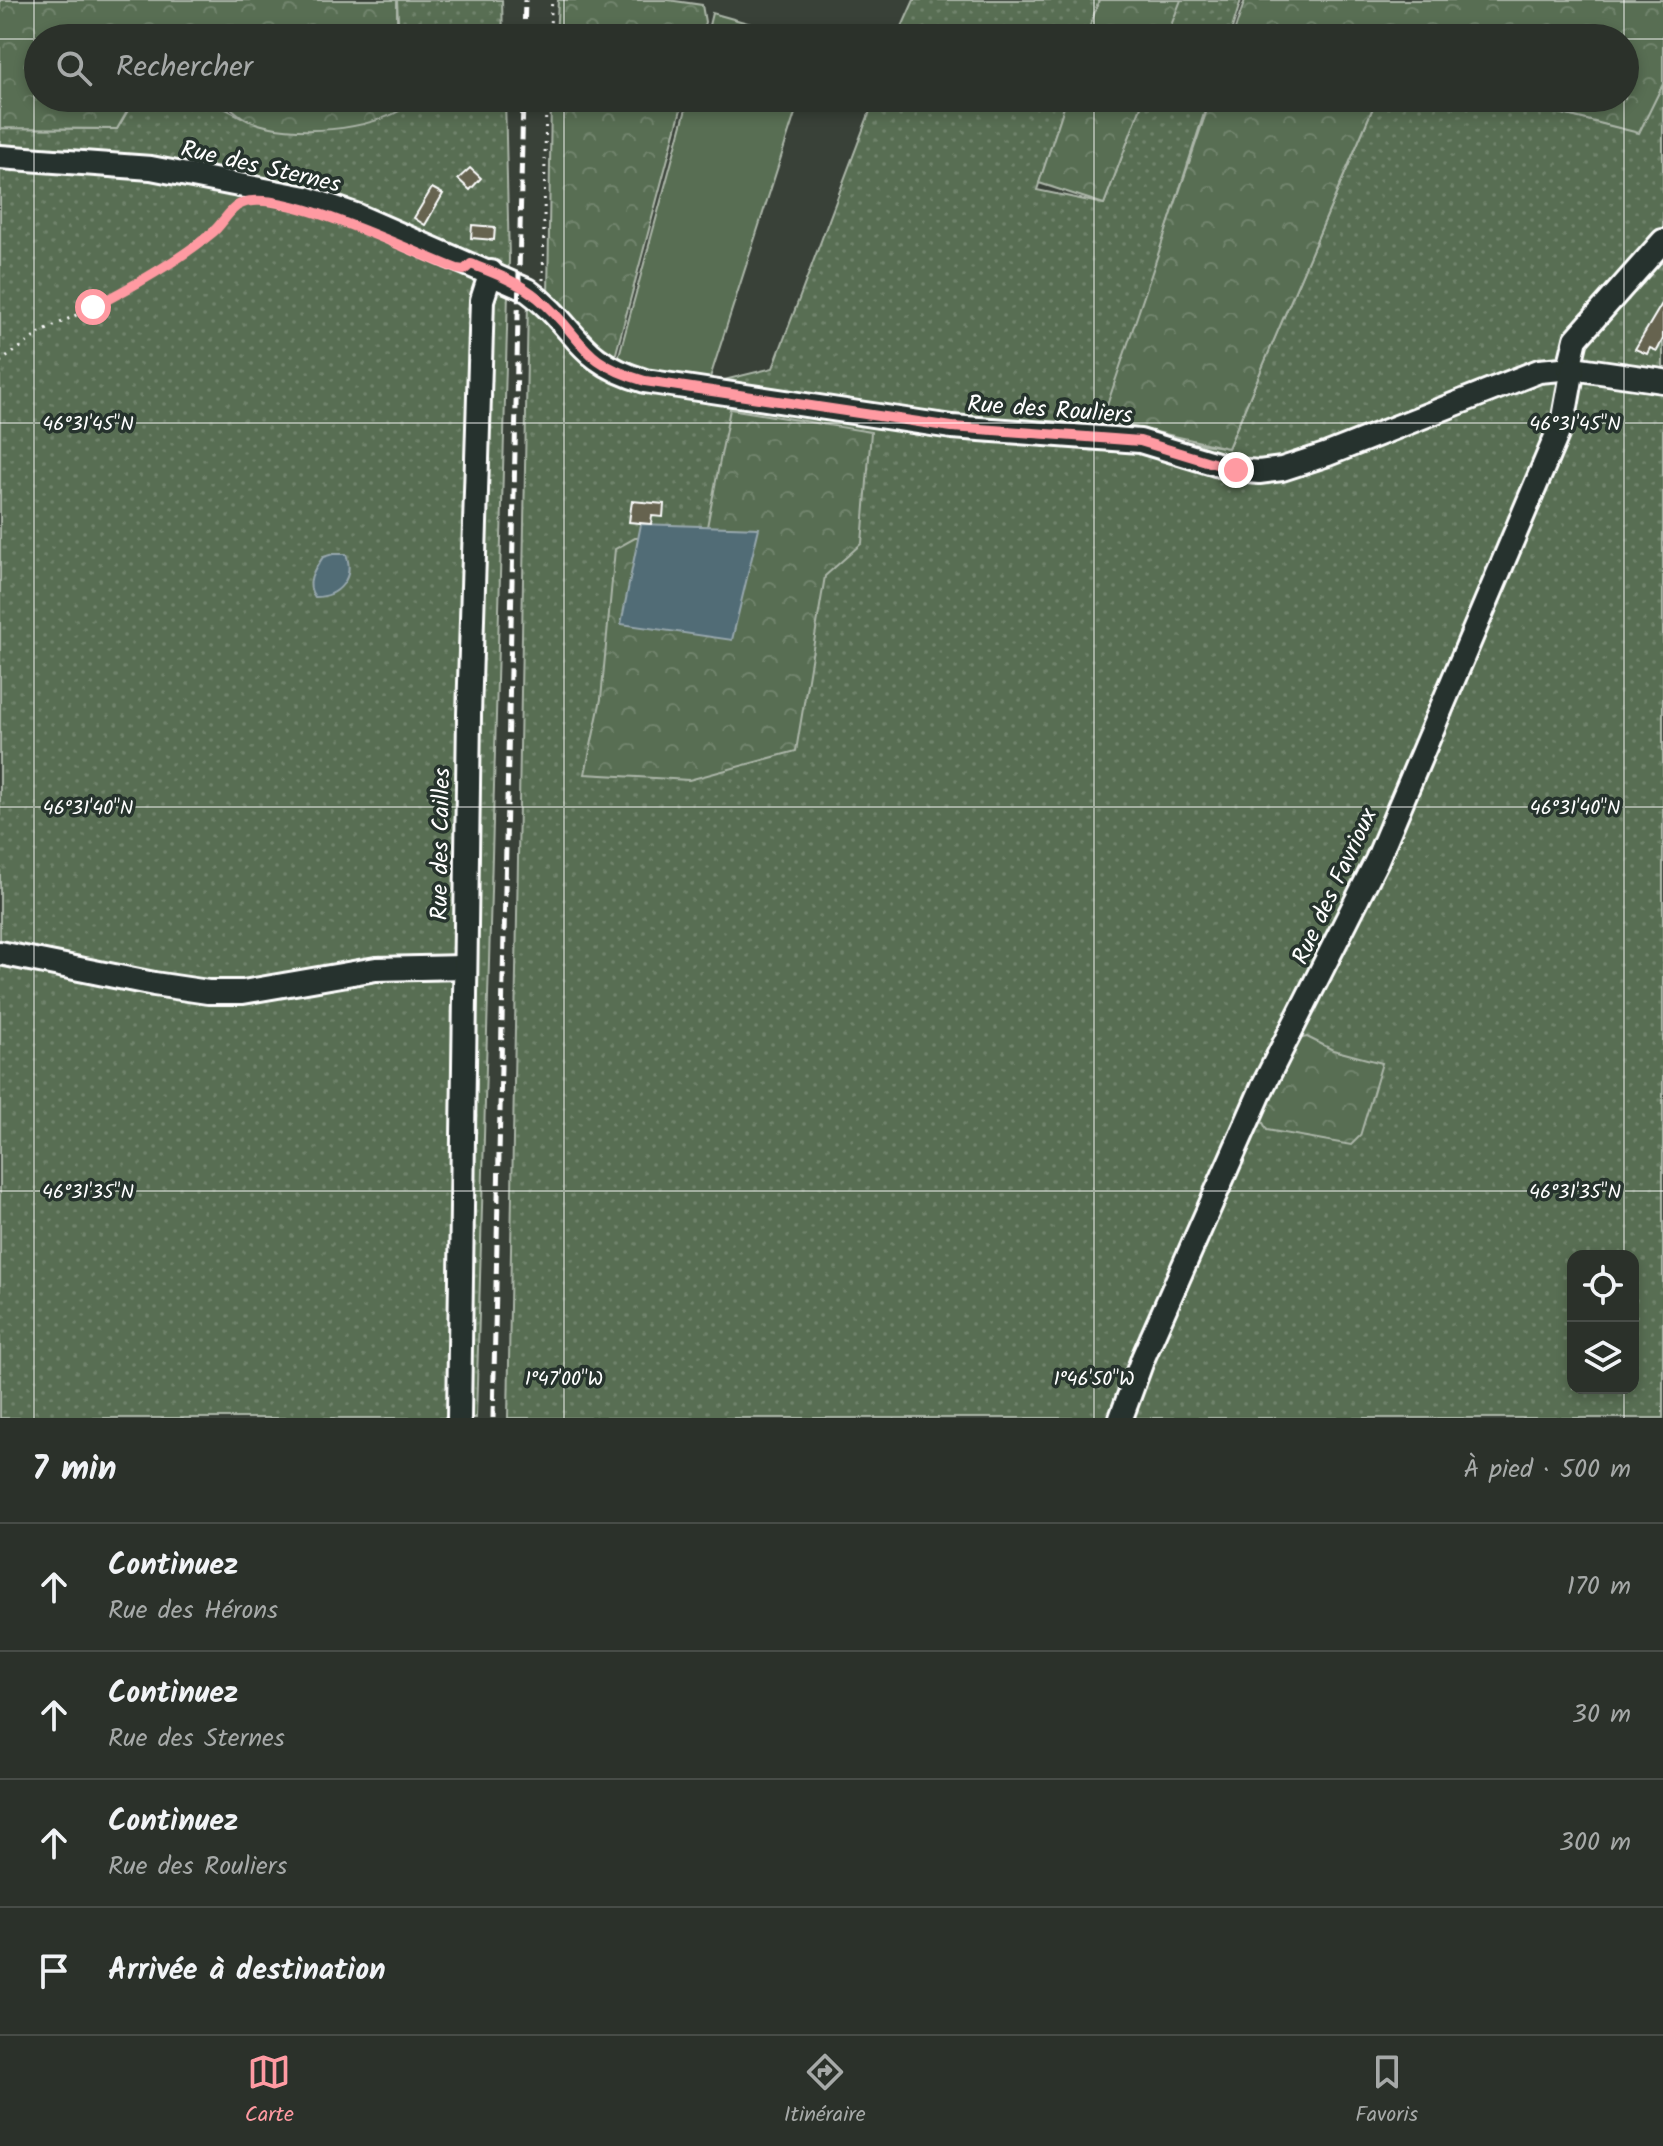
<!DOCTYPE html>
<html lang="fr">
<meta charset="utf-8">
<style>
:root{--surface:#2b312a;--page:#333932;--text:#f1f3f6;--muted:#a6a9a8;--line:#474c47;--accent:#ff9aa2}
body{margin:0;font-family:Kalam,sans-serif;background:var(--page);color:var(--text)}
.controls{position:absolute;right:24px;bottom:24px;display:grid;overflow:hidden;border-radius:16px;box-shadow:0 4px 12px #0003}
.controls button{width:72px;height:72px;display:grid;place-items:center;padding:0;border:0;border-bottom:2px solid var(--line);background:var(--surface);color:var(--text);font:40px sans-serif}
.stop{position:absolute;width:24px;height:24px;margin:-18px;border:6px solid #ff9aa2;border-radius:50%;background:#fff}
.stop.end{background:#ff9aa2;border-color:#fff;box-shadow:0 2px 8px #0008}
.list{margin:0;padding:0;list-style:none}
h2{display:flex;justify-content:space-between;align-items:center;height:104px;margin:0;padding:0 32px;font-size:34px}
h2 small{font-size:26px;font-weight:400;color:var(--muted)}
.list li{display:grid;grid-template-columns:52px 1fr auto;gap:24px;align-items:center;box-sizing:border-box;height:128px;padding:0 32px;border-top:2px solid var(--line)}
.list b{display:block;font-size:30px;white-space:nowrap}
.list p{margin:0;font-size:26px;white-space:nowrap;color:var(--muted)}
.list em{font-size:26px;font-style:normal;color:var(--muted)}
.icon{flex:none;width:44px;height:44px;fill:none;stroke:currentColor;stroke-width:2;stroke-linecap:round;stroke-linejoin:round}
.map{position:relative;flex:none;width:1663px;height:1418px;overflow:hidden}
.search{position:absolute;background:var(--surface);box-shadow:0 4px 12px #0003;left:24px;right:24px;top:24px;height:88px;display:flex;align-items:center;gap:20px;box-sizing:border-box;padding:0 28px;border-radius:44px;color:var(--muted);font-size:30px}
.sheet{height:616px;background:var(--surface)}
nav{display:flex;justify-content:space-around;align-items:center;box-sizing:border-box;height:112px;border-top:2px solid var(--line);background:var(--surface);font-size:22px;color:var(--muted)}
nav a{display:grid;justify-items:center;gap:4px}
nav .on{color:var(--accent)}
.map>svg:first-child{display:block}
.grass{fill:url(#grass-dots);stroke:#acb6a9;stroke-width:2;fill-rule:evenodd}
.forest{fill:url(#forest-crowns);stroke:#acb6a9;stroke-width:2}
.garden{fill:#586e53;stroke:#acb6a9;stroke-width:2}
.water{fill:#516c76;stroke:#97a7ad;stroke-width:2}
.building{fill:#666350;stroke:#fff;stroke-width:2}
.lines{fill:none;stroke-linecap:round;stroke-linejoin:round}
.minor-casing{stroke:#fff;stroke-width:28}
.path{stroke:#fff;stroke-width:3;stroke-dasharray:2 6;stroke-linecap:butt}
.minor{stroke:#26332d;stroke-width:22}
.rail{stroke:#fff;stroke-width:5;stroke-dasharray:12 6;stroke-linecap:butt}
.route{stroke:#ff9aa2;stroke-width:10}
.ticks{fill:none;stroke:#fff;stroke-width:2;stroke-opacity:0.45}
.labels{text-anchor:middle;stroke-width:7;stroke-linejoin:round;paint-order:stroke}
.street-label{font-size:24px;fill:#fff;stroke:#26332d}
.ticks-label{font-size:20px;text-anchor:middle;fill:#fff;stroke:#26332d;stroke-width:7;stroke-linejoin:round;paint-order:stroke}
</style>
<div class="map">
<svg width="1663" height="1418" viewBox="0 0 1663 1418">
<defs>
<pattern id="grass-dots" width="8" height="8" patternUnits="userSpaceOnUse" patternTransform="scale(2)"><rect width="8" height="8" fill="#586e53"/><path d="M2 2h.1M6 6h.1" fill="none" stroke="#71846d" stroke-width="1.8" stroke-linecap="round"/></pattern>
<pattern id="forest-crowns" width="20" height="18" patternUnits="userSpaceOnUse" patternTransform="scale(2)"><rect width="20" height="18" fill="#586e53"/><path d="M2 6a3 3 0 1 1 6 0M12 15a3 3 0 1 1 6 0" fill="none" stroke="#71846d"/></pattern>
</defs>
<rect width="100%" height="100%" fill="#394138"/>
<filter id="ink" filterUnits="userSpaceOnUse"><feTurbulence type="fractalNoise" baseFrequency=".0125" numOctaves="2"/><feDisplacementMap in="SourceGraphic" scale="16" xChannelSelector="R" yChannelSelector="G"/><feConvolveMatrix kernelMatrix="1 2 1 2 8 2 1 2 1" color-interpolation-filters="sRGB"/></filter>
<g filter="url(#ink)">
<g class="grass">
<polygon points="397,0 502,0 503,38 399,38"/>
<polygon points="914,0 1099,0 1086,38 897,38"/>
<polygon points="1180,0 1241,0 1229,38 1166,38"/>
<path d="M1663 84V1418H508L528 301 617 363 708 384 773 368 875 98H1067L1037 190 1104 204 1144 98H1209L1103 428 1228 448 1377 98H1526L1547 110 1638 132ZM1573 1256H1633V1388H1573Z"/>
<polygon points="135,98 205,98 249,121 408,98 505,98 509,259 476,1418 0,1418 0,128 117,129"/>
</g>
<g class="forest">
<polygon points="0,0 397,0 397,25 403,38 38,38 38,98 135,98 117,129 0,128"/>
<polygon points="558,0 668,0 702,5 705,22 700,38 556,38"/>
<polygon points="1099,0 1181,0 1166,38 1086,38"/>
<polygon points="1245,0 1663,0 1663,84 1639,133 1547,110 1526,98 1625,98 1625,38 1416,38 1405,32 1402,38 1232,38"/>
<path d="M219 98H410L409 105C373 131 291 138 250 121 239 117 229 105 219 98Z"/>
<polygon points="551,98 684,98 615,357 592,344 548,297"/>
<polygon points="1067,98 1144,98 1104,204 1039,183"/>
<polygon points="1211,98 1377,98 1228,448 1102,420"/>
<polygon points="730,409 871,432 862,543 825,576 796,751 689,780 585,774 601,699 615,549 635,538 705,537"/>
<polygon points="1307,1037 1333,1050 1382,1063 1360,1136 1351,1145 1267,1130 1261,1119 1298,1039"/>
</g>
<g class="garden">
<polygon points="712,13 801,38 706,38"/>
<polygon points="689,98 800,98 708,384 646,374 617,363"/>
</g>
<g class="water">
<polygon points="641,524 759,528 732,640 621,624"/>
<path d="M333 554H346C355 578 339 597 315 597 304 584 315 569 323 557Z"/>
</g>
<g class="building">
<polygon points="470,168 481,178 470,190 458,179"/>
<polygon points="432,188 443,194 425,225 414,218"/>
<polygon points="472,225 495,227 494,240 471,238"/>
<polygon points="1663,302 1663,339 1657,351 1650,348 1647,354 1635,349"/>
<polygon points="632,501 664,504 663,517 652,516 651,524 629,522"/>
</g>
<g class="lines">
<defs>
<g id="minor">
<path d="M0 157 151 168 306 198 358 216 527 290C578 327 575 361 645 381L952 427 1140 441 1236 470 1259 472 1282 469 1328 454 1539 371 1573 368 1663 381"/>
<polyline points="1569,368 1576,339 1663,241"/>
<polyline points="0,953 154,984 208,992 243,992 376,969 464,967"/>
<polyline points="459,1418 469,715 482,300 491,272"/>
<polyline points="1121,1418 1143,1358 1263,1086 1377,860 1564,418 1573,368"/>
</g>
</defs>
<use href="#minor" class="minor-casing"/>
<g class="path">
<polyline points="549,38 552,0"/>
<polyline points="543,280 546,98"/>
<polyline points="0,362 40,333 138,284 212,233 239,204"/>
</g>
<use href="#minor" class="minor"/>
<g class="rail">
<polyline points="524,38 525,0"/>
<polyline points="493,1418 523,98"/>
</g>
</g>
</g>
<g class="lines" filter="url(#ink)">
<path class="route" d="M93 307C132 287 179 260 212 233 223 224 230 207 243 203 283 188 414 253 457 269L464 270 471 264C494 273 519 282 538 298 584 336 577 362 645 381L952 427 1140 441 1236 470"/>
</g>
<path class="ticks" d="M34 0V1418M564 0V38M1094 0V38M1624 0V38M0 39H38M1625 39H1663M564 98V1418M1094 98V1418M1624 98V1256M0 423H1663M0 807H1663M0 1191H1663M1624 1388V1418"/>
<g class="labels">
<g class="street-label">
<text transform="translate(261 166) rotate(13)" y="8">Rue des Sternes</text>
<text transform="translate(1050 409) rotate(4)" y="8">Rue des Rouliers</text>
<text transform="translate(440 844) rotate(-89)" y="8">Rue des Cailles</text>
<text transform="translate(1334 886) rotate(-65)" y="8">Rue des Favrioux</text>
</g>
</g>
<g class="ticks-label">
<text x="88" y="430">46°31'45"N</text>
<text x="1575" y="430">46°31'45"N</text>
<text x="88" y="814">46°31'40"N</text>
<text x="1575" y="814">46°31'40"N</text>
<text x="88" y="1198">46°31'35"N</text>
<text x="1575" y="1198">46°31'35"N</text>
<text x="564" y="1385">1°47'00"W</text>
<text x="1094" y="1385">1°46'50"W</text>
</g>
</svg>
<div class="controls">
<button><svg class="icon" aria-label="locate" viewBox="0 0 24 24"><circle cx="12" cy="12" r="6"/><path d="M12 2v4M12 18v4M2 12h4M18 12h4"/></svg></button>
<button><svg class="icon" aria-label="layers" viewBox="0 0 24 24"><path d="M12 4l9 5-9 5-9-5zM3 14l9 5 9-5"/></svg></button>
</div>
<div class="stop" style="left:93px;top:307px"></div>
<div class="stop end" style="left:1236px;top:470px"></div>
<div class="search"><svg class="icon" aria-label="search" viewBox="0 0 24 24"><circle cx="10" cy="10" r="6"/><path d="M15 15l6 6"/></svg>Rechercher</div>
</div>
<section class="sheet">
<h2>7 min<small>À pied · 500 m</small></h2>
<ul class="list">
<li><svg class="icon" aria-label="ahead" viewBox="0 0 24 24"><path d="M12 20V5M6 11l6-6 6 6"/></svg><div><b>Continuez</b><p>Rue des Hérons</p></div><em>170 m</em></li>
<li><svg class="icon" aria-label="ahead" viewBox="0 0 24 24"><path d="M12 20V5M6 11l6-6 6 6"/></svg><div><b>Continuez</b><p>Rue des Sternes</p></div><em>30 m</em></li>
<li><svg class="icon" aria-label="ahead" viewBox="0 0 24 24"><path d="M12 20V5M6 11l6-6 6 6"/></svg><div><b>Continuez</b><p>Rue des Rouliers</p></div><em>300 m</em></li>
<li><svg class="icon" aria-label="arrive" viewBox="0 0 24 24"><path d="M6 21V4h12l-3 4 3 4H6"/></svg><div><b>Arrivée à destination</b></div></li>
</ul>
</section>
<nav>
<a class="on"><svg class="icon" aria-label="map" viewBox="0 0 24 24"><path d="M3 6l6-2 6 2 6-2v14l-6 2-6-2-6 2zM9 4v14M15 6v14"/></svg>Carte</a>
<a><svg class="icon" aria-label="directions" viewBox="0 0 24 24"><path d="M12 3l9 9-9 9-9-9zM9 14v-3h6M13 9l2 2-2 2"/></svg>Itinéraire</a>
<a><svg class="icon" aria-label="saved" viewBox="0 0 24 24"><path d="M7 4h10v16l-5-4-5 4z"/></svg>Favoris</a>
</nav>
